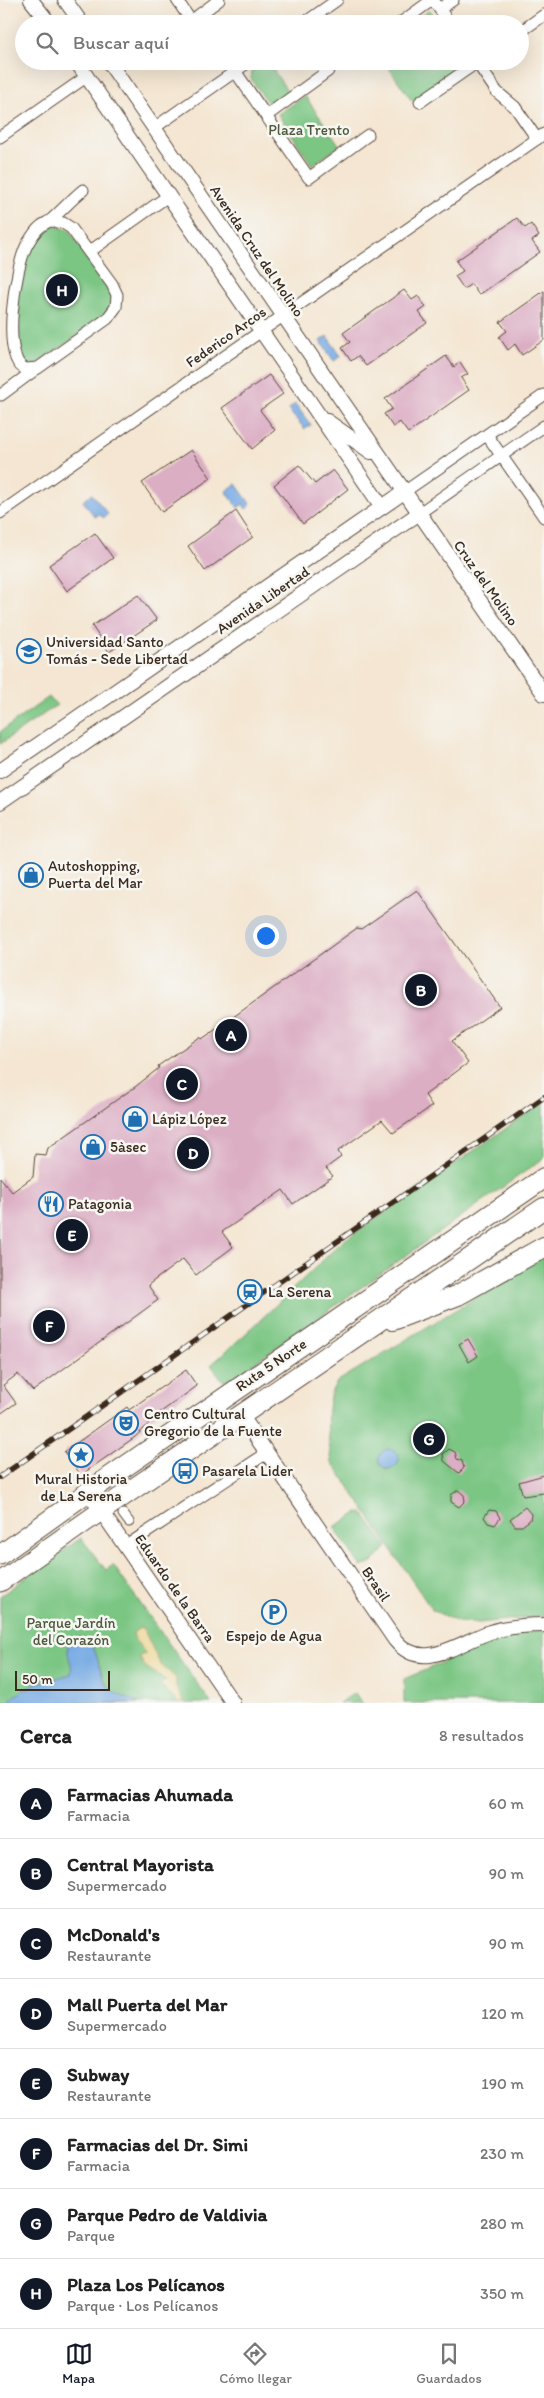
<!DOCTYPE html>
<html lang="es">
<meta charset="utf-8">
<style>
:root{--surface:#fff;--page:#f2f2f2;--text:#222;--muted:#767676;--line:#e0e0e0;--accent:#111827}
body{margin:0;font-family:Itim,sans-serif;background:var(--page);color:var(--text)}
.scale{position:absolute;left:15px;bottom:12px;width:95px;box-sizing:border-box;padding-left:5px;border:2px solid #3b2a1e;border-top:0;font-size:14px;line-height:18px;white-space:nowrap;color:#3b2a1e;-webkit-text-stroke:4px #f6f6f2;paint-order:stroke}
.you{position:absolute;left:265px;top:935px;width:18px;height:18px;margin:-12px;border:4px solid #fff;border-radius:50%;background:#1a73e8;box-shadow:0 0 0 8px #1a73e833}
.badge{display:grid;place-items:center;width:32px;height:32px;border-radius:50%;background:var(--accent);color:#fff;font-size:16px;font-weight:700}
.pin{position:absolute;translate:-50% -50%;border:2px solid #fff;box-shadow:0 1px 5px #0006}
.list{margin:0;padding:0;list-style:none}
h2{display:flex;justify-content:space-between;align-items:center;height:65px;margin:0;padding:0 20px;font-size:21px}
h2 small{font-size:16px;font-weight:400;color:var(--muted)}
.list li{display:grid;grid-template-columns:32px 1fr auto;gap:15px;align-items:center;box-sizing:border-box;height:70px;padding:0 20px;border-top:1px solid var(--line)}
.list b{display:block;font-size:19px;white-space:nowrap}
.list p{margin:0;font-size:16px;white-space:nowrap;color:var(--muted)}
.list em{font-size:16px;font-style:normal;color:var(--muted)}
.icon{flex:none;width:28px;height:28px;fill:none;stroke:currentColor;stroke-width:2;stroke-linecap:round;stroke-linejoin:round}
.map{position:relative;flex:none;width:544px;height:1703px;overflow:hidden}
.search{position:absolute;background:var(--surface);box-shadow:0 5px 20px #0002;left:15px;right:15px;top:15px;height:55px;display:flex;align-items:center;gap:12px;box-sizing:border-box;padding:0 18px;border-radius:28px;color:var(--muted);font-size:19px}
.sheet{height:625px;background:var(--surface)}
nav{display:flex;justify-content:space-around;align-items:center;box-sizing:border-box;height:70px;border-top:1px solid var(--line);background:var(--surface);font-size:14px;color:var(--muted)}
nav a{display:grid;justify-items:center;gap:2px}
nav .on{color:var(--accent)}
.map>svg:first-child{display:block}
.green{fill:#7cc684;stroke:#5c7851}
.sand{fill:#eeda9e;stroke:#94825e}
.water{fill:#78abe4;stroke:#5a6a81}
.building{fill:#dcaec4}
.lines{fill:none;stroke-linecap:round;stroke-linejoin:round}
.pedestrian-casing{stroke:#574639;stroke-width:11}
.minor-casing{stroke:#574639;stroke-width:13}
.tertiary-casing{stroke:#574639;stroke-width:16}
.trunk-casing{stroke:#574639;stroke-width:21}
.motorway-casing{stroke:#574639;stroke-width:22}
.pedestrian{stroke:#fff;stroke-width:9}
.minor{stroke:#fff;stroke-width:11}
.tertiary{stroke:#fff;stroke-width:14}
.trunk{stroke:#fff;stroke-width:19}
.motorway{stroke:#fff;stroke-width:20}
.rail-casing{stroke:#3b2a1e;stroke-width:5.5}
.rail{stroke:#f6f6f2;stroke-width:4;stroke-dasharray:11;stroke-linecap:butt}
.labels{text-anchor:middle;stroke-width:5;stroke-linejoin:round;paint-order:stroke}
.park-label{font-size:15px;fill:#4e593d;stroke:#f6f6f2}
.street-label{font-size:15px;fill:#3b2a1e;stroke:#f6f6f2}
.poi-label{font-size:15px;fill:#3b2a1e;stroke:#f6f6f2;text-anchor:start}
</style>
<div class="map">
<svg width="544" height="1703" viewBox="0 0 544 1703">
<rect width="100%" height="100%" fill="#f6f6f2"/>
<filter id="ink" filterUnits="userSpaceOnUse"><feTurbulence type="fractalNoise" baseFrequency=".02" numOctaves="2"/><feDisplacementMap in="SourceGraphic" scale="10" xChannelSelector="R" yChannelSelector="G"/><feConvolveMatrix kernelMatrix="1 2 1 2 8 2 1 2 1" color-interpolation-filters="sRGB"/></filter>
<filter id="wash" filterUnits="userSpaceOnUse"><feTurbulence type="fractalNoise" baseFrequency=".0096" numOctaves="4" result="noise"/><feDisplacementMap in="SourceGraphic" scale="20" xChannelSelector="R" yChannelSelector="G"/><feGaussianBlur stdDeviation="1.12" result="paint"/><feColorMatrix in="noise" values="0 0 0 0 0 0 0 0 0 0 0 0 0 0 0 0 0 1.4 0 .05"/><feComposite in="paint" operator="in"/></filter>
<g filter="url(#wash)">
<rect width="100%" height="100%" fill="#f4e6d2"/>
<g class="green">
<polygon points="430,10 440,24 410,24"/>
<polygon points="264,61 267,61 291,96 272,109 251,79 252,70"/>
<polygon points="384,61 466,61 467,62 412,101"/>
<polygon points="305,96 340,146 312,165 278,114"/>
<path d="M51 224 69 230 113 296V306L105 317 36 364 26 365 18 361C15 349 9 334 10 322 11 291 23 241 51 224Z"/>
<polygon points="49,697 57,705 0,744 0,732"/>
<polygon points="544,1102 544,1158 236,1376 224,1382 211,1365 254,1326 343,1241"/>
<path d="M544 1256V1616L479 1623 458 1622 432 1610 332 1462C328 1440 322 1399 338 1381Z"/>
<polygon points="358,1513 363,1513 387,1547 374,1561 361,1567 334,1527"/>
<polygon points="81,1538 106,1570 113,1565 211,1703 0,1703 0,1596"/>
<polygon points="544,1630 544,1703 404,1703 404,1679 437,1665 486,1637"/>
<polygon points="355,1693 362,1703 339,1703"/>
</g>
<path class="sand" d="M143 1628 160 1664 176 1678V1688L185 1703H178L160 1684 166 1681C158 1672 141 1669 140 1656L146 1654 135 1640 133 1633 138 1629Z"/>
<g class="water">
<polygon points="327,336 341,356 334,361 320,341"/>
<polygon points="295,404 311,425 305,429 288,410"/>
<polygon points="236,484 251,505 246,509 243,504 238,508 226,491"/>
<polygon points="92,494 108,514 103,518 100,514 95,517 83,501"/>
<circle cx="389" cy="1459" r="10"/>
<path d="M77 1637C103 1640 94 1674 111 1689 119 1697 130 1698 139 1703H11V1698L34 1684 71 1674C74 1662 64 1655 69 1641Z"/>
</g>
<g id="blocks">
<g class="building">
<polygon points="517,218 525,228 531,224 539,236 532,241 540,252 479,295 471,284 464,289 455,276 463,271 456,261"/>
<polygon points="404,290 412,300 418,296 426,307 419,312 427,323 366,366 358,356 351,361 342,348 350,342 343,333"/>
<polygon points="544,291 544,340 522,355 515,344 508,350 499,337 507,331 500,322"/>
<polygon points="446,356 454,367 460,362 468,374 461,378 469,390 408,433 400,422 393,427 384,414 392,409 385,399"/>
<polygon points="269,375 283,394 260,410 275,430 252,449 222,408"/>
<polygon points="191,450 211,478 162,512 142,483"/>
<polygon points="299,465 315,484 333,470 348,489 303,524 274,485"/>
<polygon points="236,511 253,537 205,571 188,546"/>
<polygon points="95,533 113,558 67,591 49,565"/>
<polygon points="138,595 157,620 109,652 92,626"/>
<polygon points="417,890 500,1007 452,1041 468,1063 425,1095 432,1106 393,1133 382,1120 338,1151 341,1157 326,1168 333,1176 293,1204 283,1190 222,1232 233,1247 196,1275 183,1259 148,1285 158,1300 33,1391 18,1374 3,1385 16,1403 0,1414 0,1177 12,1192 33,1177 35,1154 46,1155 48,1148 135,1087 159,1068 158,1066 200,1037 202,1039 225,1023 357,928 361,929"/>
<polygon points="468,1339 478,1356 469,1362 459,1344"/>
<polygon points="186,1370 197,1386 147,1422 149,1424 135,1437 81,1475 64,1452 127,1407 129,1410"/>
<polygon points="449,1449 455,1452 457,1459 462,1461 464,1468 459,1473 444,1461 443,1454"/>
<polygon points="544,1475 544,1493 523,1496 519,1482"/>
<polygon points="458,1490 464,1495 465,1501 459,1507 451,1502 451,1495"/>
<polygon points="525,1507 531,1514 530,1520 522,1526 515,1526 510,1519"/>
<polygon points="489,1510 496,1511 500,1518 495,1525 488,1523 484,1517"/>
</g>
</g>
</g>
<g filter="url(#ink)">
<use href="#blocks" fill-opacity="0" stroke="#574639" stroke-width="1"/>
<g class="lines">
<defs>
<polyline id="pedestrian" points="123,1514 129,1522"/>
<g id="minor">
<polyline points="177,0 191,21 219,0"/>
<polyline points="433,0 450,24"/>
<polyline points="440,9 453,0"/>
<polyline points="303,24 337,0"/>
<polyline points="399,24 432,0"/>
<polyline points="520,32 544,15"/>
<polyline points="476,61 497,92 515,107 537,139"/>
<polyline points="235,71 309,178 368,135"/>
<polyline points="420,102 479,61"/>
<polyline points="266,116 328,71"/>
<polyline points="154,128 250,61"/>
<polyline points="0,137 86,77"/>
<path d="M51 221 63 223 71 228 112 284 117 295 116 307 107 319 38 368C34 368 30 369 26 369 0 362 15 264 28 243 31 238 35 231 40 227 43 224 49 222 52 219 63 209 72 199 83 190"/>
<polyline points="89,252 168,196"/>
<polyline points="1,395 36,369"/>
<polyline points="487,435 544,517"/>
<polyline points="404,492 544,395"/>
<polyline points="0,513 544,134"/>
<polyline points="418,514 544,426"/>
<polyline points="126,1546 267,1453"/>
</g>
<g id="tertiary">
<polyline points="31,0 50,24"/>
<polyline points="65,0 82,24"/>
<polyline points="76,61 382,507"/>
<polyline points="108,61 544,694"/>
<polyline points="327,421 371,452"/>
<polyline points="0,771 404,492"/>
<polyline points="0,802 418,514"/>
<path d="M241 1415 395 1640C422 1674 460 1642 490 1632 507 1627 526 1625 544 1625"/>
<polyline points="88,1492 233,1703"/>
</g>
<g id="trunk">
<polyline points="0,1555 88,1492"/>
<polyline points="0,1582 101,1511"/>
</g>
<g id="motorway">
<polyline points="393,1320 458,1295 544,1247"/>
<polyline points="88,1492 544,1178"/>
<polyline points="101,1511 544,1208"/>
</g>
</defs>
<use href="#pedestrian" class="pedestrian-casing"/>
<use href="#minor" class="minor-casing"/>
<use href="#tertiary" class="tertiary-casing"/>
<use href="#trunk" class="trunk-casing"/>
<use href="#motorway" class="motorway-casing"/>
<use href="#pedestrian" class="pedestrian"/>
<use href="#minor" class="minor"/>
<use href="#tertiary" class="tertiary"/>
<use href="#trunk" class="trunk"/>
<use href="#motorway" class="motorway"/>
<defs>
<polyline id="rail" points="0,1477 544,1097"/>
</defs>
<use href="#rail" class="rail-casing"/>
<use href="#rail" class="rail"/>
</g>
</g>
<defs>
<symbol id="university-ring" viewBox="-11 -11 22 22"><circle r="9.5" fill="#f6f6f2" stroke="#1f6fb2" stroke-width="1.5"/><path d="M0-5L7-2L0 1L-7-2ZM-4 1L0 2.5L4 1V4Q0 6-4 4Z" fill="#1f6fb2"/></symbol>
<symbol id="shop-ring" viewBox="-11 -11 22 22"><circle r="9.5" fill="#f6f6f2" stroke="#1f6fb2" stroke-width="1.5"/><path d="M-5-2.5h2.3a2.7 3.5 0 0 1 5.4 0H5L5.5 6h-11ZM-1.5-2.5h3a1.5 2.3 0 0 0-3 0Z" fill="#1f6fb2"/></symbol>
<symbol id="restaurant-ring" viewBox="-11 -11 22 22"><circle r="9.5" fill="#f6f6f2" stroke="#1f6fb2" stroke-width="1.5"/><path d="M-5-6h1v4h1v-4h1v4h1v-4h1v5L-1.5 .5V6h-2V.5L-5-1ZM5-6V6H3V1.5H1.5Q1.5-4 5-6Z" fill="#1f6fb2"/></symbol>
<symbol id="station-ring" viewBox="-11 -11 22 22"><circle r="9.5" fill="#f6f6f2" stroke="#1f6fb2" stroke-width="1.5"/><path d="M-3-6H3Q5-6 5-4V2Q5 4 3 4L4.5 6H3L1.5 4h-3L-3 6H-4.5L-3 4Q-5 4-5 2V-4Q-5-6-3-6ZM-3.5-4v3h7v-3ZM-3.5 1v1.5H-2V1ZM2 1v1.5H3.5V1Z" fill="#1f6fb2"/></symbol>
<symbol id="theatre-ring" viewBox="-11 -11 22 22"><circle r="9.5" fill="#f6f6f2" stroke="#1f6fb2" stroke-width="1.5"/><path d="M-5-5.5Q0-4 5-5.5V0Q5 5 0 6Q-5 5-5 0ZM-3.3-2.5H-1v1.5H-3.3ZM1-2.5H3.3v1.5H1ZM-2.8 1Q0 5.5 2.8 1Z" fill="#1f6fb2"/></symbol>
<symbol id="sight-ring" viewBox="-11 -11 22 22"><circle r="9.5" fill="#f6f6f2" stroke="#1f6fb2" stroke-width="1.5"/><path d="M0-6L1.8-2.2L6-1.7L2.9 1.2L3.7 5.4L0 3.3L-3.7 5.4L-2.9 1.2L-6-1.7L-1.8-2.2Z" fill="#1f6fb2"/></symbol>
<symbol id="bus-ring" viewBox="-11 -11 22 22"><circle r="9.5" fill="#f6f6f2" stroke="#1f6fb2" stroke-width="1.5"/><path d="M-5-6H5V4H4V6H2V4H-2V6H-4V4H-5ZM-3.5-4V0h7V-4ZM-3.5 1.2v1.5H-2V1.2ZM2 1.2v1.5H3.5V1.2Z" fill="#1f6fb2"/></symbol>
<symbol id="parking-ring" viewBox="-11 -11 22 22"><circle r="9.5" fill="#f6f6f2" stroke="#1f6fb2" stroke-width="1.5"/><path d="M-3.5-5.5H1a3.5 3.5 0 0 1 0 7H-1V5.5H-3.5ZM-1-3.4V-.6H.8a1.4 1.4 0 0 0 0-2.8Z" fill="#1f6fb2"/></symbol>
</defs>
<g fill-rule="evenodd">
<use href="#university-ring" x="15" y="637" width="28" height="28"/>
<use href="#shop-ring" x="17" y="861" width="28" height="28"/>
<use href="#shop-ring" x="121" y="1105" width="28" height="28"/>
<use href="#shop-ring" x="79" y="1133" width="28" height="28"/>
<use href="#restaurant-ring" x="37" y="1190" width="28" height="28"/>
<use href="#station-ring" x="236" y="1278" width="28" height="28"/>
<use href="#theatre-ring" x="112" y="1409" width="28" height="28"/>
<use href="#sight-ring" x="67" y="1441" width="28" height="28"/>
<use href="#bus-ring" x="171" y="1457" width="28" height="28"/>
<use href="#parking-ring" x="260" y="1598" width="28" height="28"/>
</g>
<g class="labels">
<g class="park-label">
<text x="309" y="135">Plaza Trento</text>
<text x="71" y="1628">Parque Jardín<tspan x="71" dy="17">del Corazón</tspan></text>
</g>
<g class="street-label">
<text transform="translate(257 251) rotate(56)" y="5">Avenida Cruz del Molino</text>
<text transform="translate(226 337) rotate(-35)" y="5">Federico Arcos</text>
<text transform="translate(486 583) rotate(55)" y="5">Cruz del Molino</text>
<text transform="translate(263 600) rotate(-34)" y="5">Avenida Libertad</text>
<text transform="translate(271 1365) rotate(-34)" y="5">Ruta 5 Norte</text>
<text transform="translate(376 1584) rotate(56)" y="5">Brasil</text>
<text transform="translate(175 1588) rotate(55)" y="5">Eduardo de la Barra</text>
</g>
<g class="poi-label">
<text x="46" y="647">Universidad Santo<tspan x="46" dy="17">Tomás - Sede Libertad</tspan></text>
<text x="48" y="871">Autoshopping,<tspan x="48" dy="17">Puerta del Mar</tspan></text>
<text x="152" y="1124">Lápiz López</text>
<text x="110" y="1152">5àsec</text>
<text x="68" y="1209">Patagonia</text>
<text x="268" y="1297">La Serena</text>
<text x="144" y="1419">Centro Cultural<tspan x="144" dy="17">Gregorio de la Fuente</tspan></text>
<text x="202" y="1476">Pasarela Lider</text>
<text x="81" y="1484" text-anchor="middle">Mural Historia<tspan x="81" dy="17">de La Serena</tspan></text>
<text x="274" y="1641" text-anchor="middle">Espejo de Agua</text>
</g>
</g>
</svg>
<div class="scale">50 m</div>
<div class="you"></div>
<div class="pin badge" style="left:231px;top:1035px">A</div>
<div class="pin badge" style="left:421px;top:990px">B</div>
<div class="pin badge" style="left:182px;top:1084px">C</div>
<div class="pin badge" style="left:193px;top:1153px">D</div>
<div class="pin badge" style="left:72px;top:1235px">E</div>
<div class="pin badge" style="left:49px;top:1326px">F</div>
<div class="pin badge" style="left:429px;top:1439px">G</div>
<div class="pin badge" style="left:62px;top:290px">H</div>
<div class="search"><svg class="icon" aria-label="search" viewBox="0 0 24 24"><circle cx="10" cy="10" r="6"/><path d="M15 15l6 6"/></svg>Buscar aquí</div>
</div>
<section class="sheet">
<h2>Cerca<small>8 resultados</small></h2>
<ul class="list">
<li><span class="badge">A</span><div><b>Farmacias Ahumada</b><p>Farmacia</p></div><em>60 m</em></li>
<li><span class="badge">B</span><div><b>Central Mayorista</b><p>Supermercado</p></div><em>90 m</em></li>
<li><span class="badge">C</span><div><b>McDonald's</b><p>Restaurante</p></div><em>90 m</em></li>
<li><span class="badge">D</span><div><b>Mall Puerta del Mar</b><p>Supermercado</p></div><em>120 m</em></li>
<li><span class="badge">E</span><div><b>Subway</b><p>Restaurante</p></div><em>190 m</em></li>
<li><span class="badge">F</span><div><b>Farmacias del Dr. Simi</b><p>Farmacia</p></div><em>230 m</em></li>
<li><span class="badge">G</span><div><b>Parque Pedro de Valdivia</b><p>Parque</p></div><em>280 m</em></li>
<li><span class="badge">H</span><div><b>Plaza Los Pelícanos</b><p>Parque · Los Pelícanos</p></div><em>350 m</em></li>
</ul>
</section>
<nav>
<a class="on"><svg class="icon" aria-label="map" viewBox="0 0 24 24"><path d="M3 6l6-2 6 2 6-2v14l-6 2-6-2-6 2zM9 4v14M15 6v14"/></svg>Mapa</a>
<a><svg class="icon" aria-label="directions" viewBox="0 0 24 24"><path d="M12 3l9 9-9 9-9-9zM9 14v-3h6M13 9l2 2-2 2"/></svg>Cómo llegar</a>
<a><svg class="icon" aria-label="saved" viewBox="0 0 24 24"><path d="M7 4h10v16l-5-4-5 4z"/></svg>Guardados</a>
</nav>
